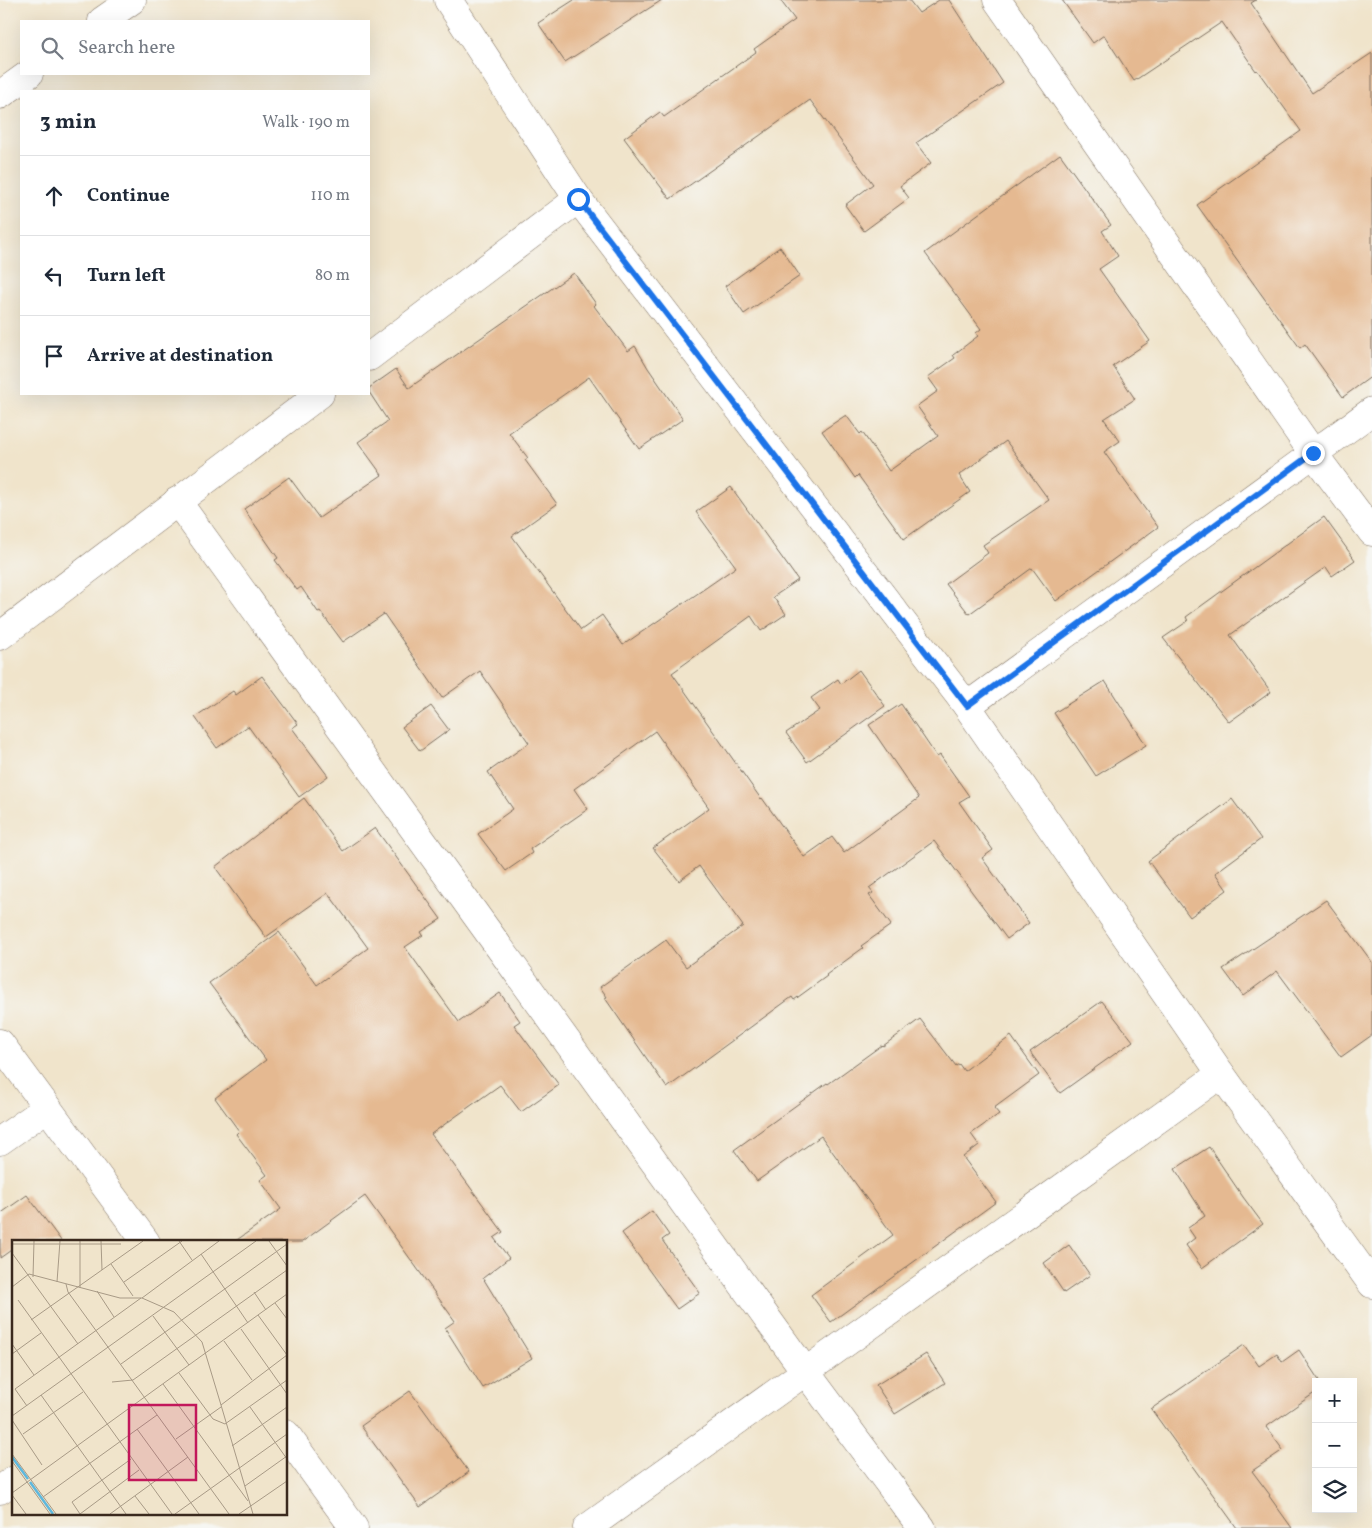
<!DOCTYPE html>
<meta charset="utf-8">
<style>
:root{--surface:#fff;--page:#f2f2f3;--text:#1f2937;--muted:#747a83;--line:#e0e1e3}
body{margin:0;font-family:Vollkorn,serif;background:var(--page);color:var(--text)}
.controls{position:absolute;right:15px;bottom:15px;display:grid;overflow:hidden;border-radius:0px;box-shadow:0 5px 20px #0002}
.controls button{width:45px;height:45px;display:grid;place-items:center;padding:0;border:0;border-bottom:1px solid var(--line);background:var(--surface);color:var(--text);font:25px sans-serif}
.stop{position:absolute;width:15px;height:15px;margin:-11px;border:4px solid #1a73e8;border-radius:50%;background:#fff}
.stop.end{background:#1a73e8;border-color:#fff;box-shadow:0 1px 5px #0008}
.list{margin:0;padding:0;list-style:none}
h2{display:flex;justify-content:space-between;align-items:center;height:65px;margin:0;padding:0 20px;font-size:21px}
h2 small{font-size:16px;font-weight:400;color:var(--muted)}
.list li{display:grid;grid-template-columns:32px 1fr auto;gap:15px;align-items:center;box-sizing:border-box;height:80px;padding:0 20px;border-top:1px solid var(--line)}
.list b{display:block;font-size:19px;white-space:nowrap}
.list em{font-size:16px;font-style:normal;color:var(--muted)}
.icon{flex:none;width:28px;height:28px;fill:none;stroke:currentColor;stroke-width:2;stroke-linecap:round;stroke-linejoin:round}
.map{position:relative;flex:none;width:1372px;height:1528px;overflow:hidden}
.search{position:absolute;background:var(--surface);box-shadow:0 5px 20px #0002;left:20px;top:20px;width:350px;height:55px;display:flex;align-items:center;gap:12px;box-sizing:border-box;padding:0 18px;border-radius:0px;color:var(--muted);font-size:19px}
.panel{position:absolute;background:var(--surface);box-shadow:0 5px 20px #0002;left:20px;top:90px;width:350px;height:305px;border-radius:0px}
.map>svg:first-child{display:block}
.building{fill:#e5b991}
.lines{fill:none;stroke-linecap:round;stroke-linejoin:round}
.minor-casing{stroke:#7a6b5b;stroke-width:29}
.minor{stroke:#fff;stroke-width:28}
.route{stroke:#1a73e8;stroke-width:6}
.inset-river{fill:none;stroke:#5fb8dd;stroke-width:2.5}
.inset-road{fill:none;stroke:#a89a86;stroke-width:1}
.view{fill:#c2185b;fill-opacity:0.15;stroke:#c2185b;stroke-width:2.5}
.inset-edge{fill:none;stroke:#3b2a1e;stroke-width:2.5}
</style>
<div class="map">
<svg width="1372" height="1528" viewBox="0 0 1372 1528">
<rect width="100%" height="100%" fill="#f6f6f2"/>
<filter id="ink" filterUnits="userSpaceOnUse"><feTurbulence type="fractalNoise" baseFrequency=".02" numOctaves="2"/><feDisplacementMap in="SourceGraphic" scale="10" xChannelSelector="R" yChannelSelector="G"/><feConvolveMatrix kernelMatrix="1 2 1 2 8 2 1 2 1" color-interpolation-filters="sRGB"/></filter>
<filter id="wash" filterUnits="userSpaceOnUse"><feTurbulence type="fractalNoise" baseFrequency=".0096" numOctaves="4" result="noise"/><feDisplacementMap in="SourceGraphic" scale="20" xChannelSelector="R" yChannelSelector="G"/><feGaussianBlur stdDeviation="1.12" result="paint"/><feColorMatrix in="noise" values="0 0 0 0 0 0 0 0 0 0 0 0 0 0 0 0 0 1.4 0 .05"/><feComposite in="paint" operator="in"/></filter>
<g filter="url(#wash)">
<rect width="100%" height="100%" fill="#f0e4cb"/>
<g id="blocks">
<g class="building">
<polygon points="574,0 662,0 565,62 538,23"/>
<polygon points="780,0 909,0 919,13 939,0 949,0 1003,83 916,143 931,163 900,186 909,198 864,231 845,205 873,184 810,100 670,199 624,138 660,112 664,117 756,52 754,49 795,20"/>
<polygon points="1062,0 1256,0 1251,3 1312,93 1372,53 1372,376 1343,397 1305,344 1300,348 1197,205 1301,131 1257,70 1256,71 1222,22 1134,81 1104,35 1093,43"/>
<polygon points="1060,154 1111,225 1102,231 1118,256 1099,269 1150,341 1113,366 1135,399 1104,419 1120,441 1104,452 1158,527 1056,601 1032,568 969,614 946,584 988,553 983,545 1049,500 1006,441 959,475 970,492 904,539 858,475 855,478 822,431 846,415 860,434 862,432 889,471 938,436 917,406 938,391 928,377 955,358 953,355 978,336 976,333 981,329 925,253"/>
<polygon points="780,247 800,276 744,314 725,286"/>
<polygon points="574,273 596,304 594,306 628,351 635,346 648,368 683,419 639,449 589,377 509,433 528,458 525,460 557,504 512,536 581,630 602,615 623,645 736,567 696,512 731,487 798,580 773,597 786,614 761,631 751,616 672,673 761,799 762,798 804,857 832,837 844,853 919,798 869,725 901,704 937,757 940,755 969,796 959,802 993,850 982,858 1029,923 1007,939 934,841 869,888 873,893 869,895 891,925 861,946 863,948 826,975 827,976 794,1000 792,997 667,1088 605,998 607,997 600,987 666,940 686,967 743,926 699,866 679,881 653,848 709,808 655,731 574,789 588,809 530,849 532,853 506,871 478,834 513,809 488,772 529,743 480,671 442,698 384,614 343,642 320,611 318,612 301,587 297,590 275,560 278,558 244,509 289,477 319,518 382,475 358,442 388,421 369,392 369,388 396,369 409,388"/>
<polygon points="1324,517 1355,560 1332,576 1326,567 1230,635 1271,692 1229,722 1163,638 1188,621 1186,617"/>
<polygon points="859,670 885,706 807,762 786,733 820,710 811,698 838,679 841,684"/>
<polygon points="262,676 298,724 292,728 328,776 299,797 248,726 217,748 195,717 233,691 236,695"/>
<polygon points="1105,681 1146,745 1096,776 1054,713"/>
<polygon points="431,706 449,730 420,751 402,727"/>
<polygon points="304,798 343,851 375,828 441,919 421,932 423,935 405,947 459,1022 500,993 520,1021 514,1025 559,1085 521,1112 500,1085 431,1134 503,1232 494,1238 509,1258 483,1278 532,1358 483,1388 445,1328 455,1321 365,1196 302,1242 234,1242 281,1209 260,1180 267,1175 236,1134 239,1131 215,1098 266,1060 209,983 279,932 317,985 368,948 328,893 266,937 215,867"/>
<polygon points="1232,799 1261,839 1215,873 1227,890 1190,917 1148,861"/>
<polygon points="1326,900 1372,962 1372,1035 1341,1057 1277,971 1243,996 1223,969"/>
<polygon points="1102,1001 1133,1041 1060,1093 1030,1052"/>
<polygon points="920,1019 956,1066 959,1064 964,1071 1011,1036 1039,1075 994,1108 999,1114 971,1134 979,1145 963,1157 996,1202 831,1322 811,1295 893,1235 821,1136 757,1181 734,1150 827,1083 828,1084 882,1045 883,1046"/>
<polygon points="1209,1147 1243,1197 1263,1224 1202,1268 1186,1245 1195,1238 1188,1228 1205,1216 1175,1169"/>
<polygon points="27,1195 62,1242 14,1242 14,1248 0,1258 0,1214"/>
<polygon points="652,1211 669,1235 662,1240 700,1293 677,1309 622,1233"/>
<polygon points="1069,1245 1090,1275 1064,1293 1044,1263"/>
<polygon points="1244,1345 1259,1366 1277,1354 1282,1362 1299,1350 1320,1382 1316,1382 1316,1392 1266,1427 1283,1450 1252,1471 1270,1495 1269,1496 1292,1528 1237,1528 1151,1409"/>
<polygon points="926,1354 945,1383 895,1414 876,1385"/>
<polygon points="410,1391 469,1472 420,1507 361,1426"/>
</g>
</g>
</g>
<g filter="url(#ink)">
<use href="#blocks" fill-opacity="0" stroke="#7a6b5b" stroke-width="1"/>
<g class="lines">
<defs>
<g id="minor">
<polyline points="448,0 578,199 967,706 1221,1074 1372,1284"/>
<polyline points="997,0 1313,453 1372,532"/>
<polyline points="102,21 132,0"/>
<polyline points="0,95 29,74"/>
<polyline points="369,357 578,199"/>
<polyline points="177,501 805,1371 922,1528"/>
<polyline points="0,636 320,394"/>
<polyline points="967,706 1372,411"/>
<polyline points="0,1043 146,1242"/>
<polyline points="0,1141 47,1108"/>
<polyline points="286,1434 354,1528"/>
<polyline points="0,1490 14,1480"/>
<polyline points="587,1528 1221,1074"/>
</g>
</defs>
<use href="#minor" class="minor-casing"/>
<use href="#minor" class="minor"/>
</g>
</g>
<g class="lines" filter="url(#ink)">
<polyline class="route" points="578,199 967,706 1313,453"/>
</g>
<g transform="translate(12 1240)">
<rect width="275" height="275" fill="#f0e4cb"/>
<path class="inset-river" d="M0 217 16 239M18 242 41 274"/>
<path class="inset-road" d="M89 1 90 30M167 1 180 20M257 1 275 26M0 4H109M0 13 66 104M189 14 236 83M99 24 121 56M17 34 108 58H130L162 72 190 102 209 165M21 37 22 1M45 42 48 1M112 42 170 1M54 44 56 52 217 274M0 47 17 34M68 48V1M85 51 102 77M242 52 254 70M130 58 207 1M6 60 160 274M263 63 275 79M246 75 275 115M141 76 177 125M19 80 131 1M229 89 275 154M212 101 240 140M0 104 22 135M0 114 29 93M109 124 275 4M167 133 201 179 213 184 275 140M100 142 121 140 275 30M151 144 236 261M29 155 114 274M15 166 3 149 129 58M238 167 275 219M0 176 244 1M0 180 30 225M125 189 187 274M11 194 71 152M164 199 209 167M220 206 275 167M0 214 44 274M0 221 38 274M233 246 275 216M0 253 275 54M0 255 14 274M123 256 137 274M31 257 145 175M68 274 60 262 119 219M68 274 127 230M98 274 176 217M163 274 275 194M227 274 275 241M241 274 209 165 275 115"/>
<path class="view" d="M117 165H184V240H117Z"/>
<rect width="275" height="275" class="inset-edge"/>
</g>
</svg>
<div class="controls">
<button>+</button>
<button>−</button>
<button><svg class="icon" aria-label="layers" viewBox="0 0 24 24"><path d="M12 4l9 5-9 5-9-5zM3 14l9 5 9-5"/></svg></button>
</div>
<div class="stop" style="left:578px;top:199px"></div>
<div class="stop end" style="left:1313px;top:453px"></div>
<div class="search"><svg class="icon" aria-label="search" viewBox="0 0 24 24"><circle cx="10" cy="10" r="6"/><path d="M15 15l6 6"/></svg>Search here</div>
<section class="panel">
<h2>3 min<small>Walk · 190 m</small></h2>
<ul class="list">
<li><svg class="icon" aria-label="ahead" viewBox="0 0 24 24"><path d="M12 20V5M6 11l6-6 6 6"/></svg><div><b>Continue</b></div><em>110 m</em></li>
<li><svg class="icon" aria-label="left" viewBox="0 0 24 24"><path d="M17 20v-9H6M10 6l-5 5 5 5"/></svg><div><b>Turn left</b></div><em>80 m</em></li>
<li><svg class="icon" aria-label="arrive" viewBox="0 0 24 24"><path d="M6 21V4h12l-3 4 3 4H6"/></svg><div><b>Arrive at destination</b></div></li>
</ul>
</section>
</div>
